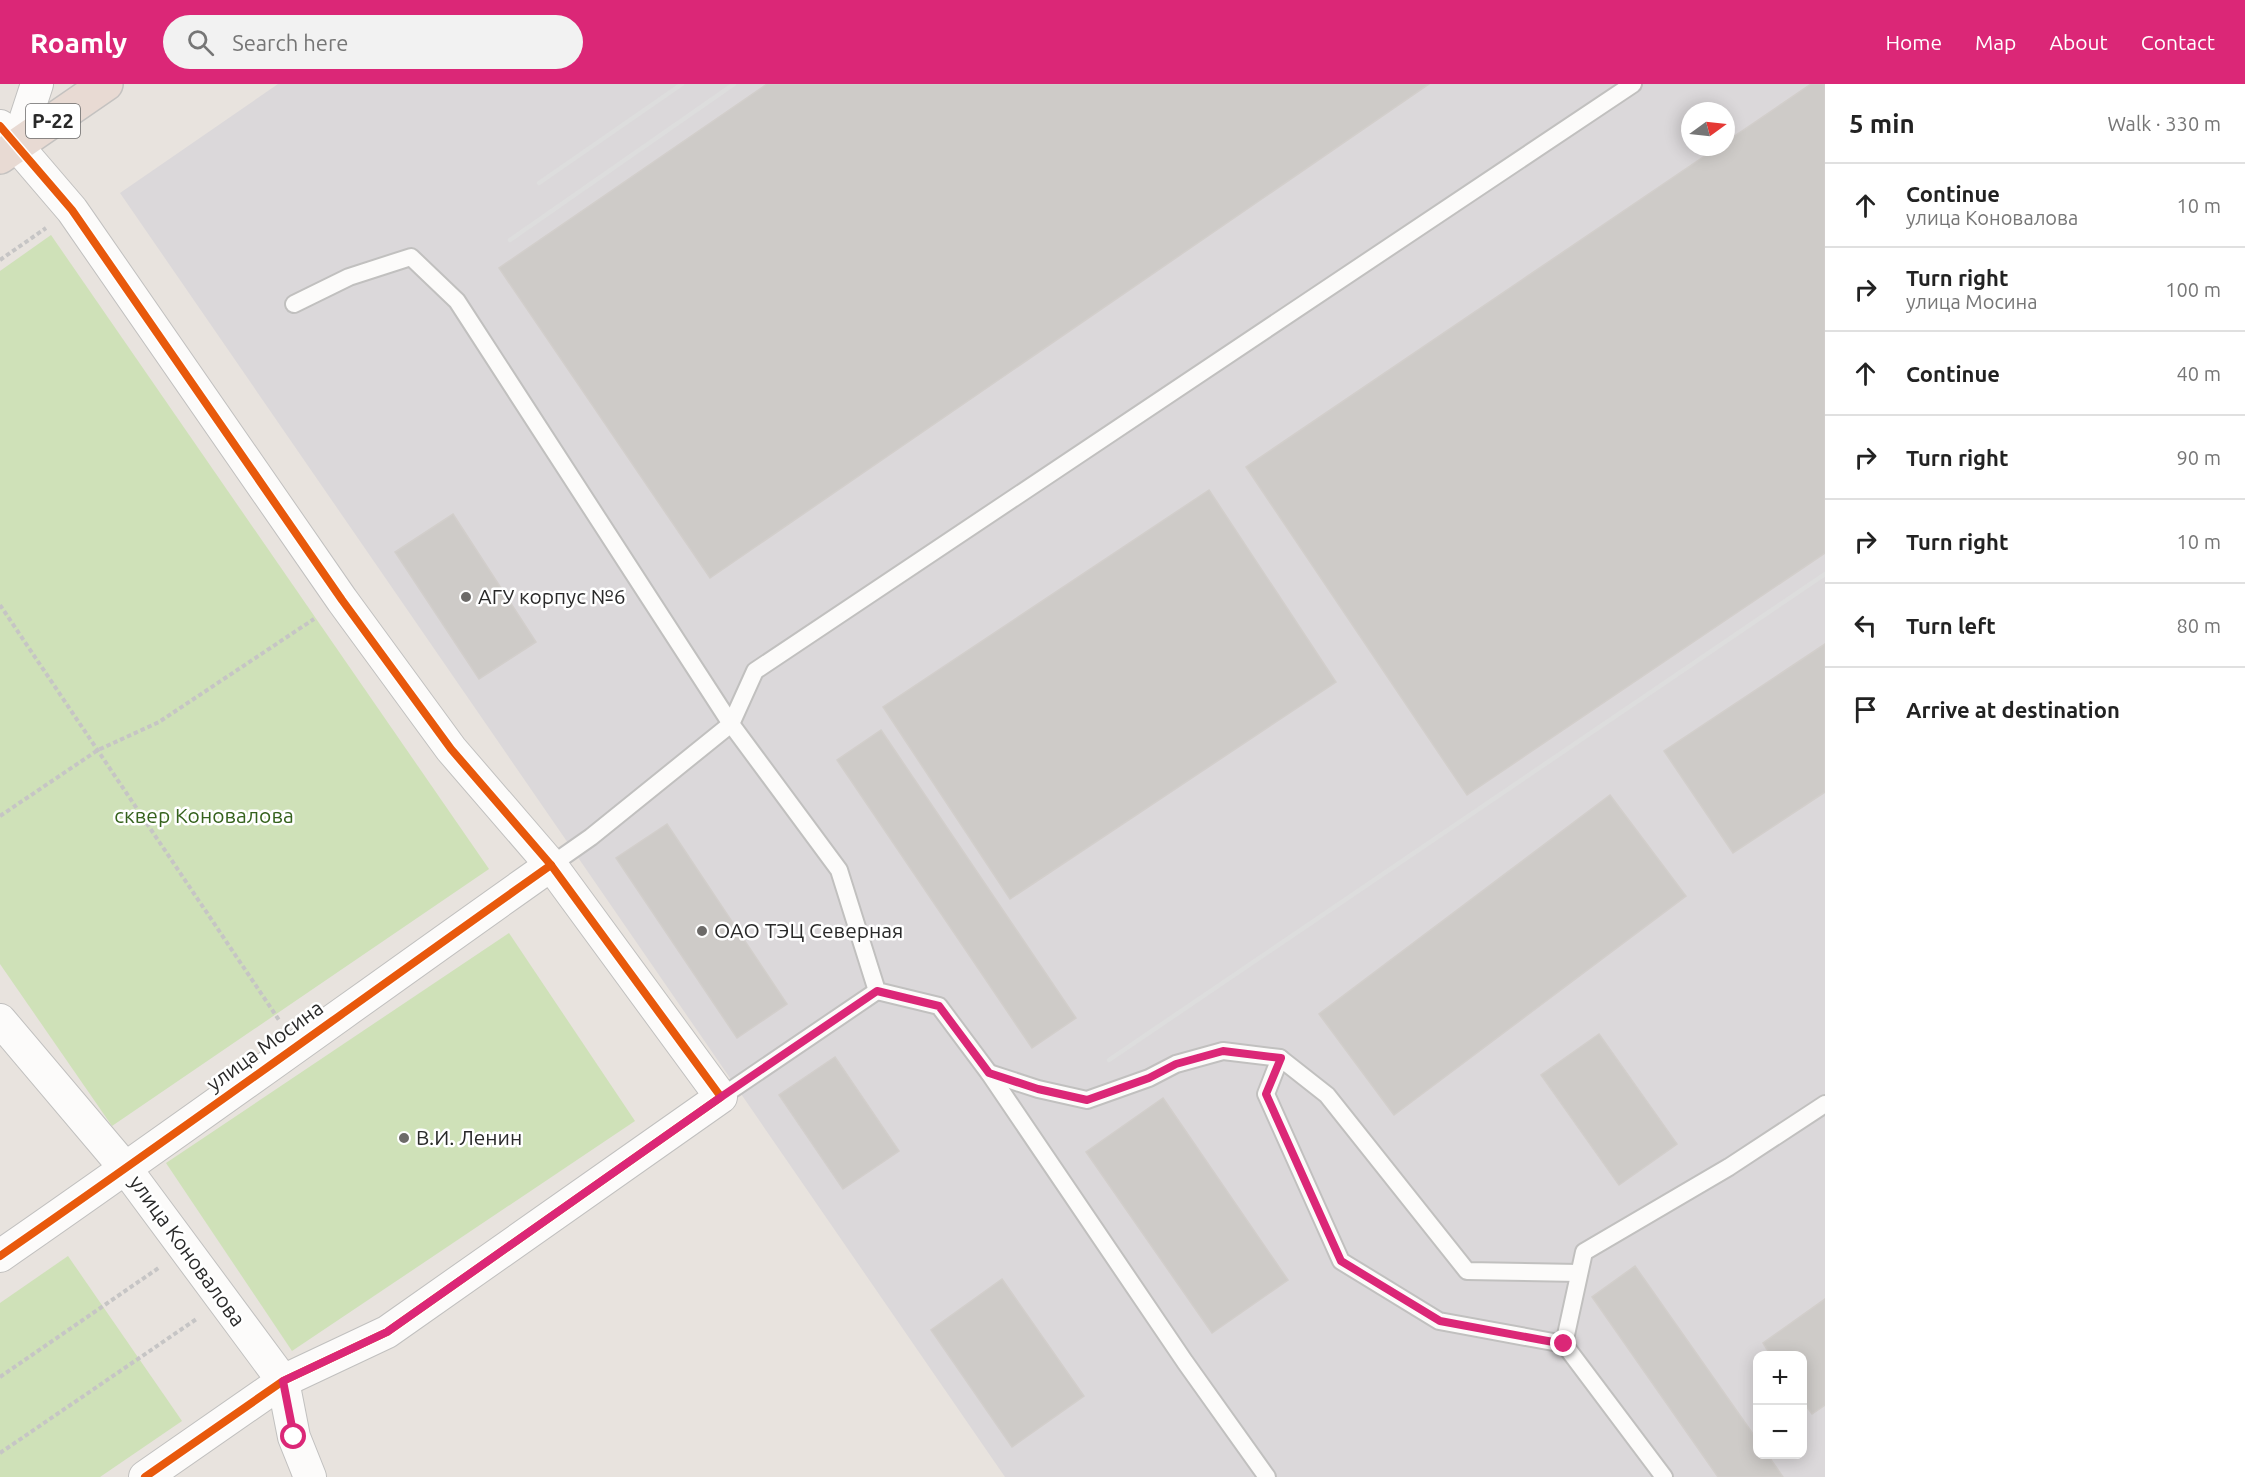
<!DOCTYPE html>
<meta charset="utf-8">
<style>
:root{--surface:#fff;--page:#f2f2f2;--text:#222;--muted:#767676;--line:#e0e0e0;--accent:#db2777}
body{margin:0;font-family:Ubuntu,sans-serif;background:var(--page);color:var(--text)}
.controls{position:absolute;right:18px;bottom:18px;display:grid;overflow:hidden;border-radius:12px;box-shadow:0 3px 15px #0003}
.controls button{width:54px;height:54px;display:grid;place-items:center;padding:0;border:0;border-bottom:2px solid var(--line);background:var(--surface);color:var(--text);font:30px sans-serif}
.compass{position:absolute;left:1681px;top:18px;width:54px;height:54px;border-radius:50%;background:var(--surface);box-shadow:0 3px 15px #0003;rotate:75deg}
.stop{position:absolute;width:18px;height:18px;margin:-14px;border:4px solid #db2777;border-radius:50%;background:#fff}
.stop.end{background:#db2777;border-color:#fff;box-shadow:0 2px 6px #0008}
.list{margin:0;padding:0;list-style:none}
h2{display:flex;justify-content:space-between;align-items:center;height:78px;margin:0;padding:0 24px;font-size:26px}
h2 small{font-size:20px;font-weight:400;color:var(--muted)}
.list li{display:grid;grid-template-columns:39px 1fr auto;gap:18px;align-items:center;box-sizing:border-box;height:84px;padding:0 24px;border-top:2px solid var(--line)}
.list b{display:block;font-size:22px;white-space:nowrap}
.list p{margin:0;font-size:20px;white-space:nowrap;color:var(--muted)}
.list em{font-size:20px;font-style:normal;color:var(--muted)}
.icon{flex:none;width:33px;height:33px;fill:none;stroke:currentColor;stroke-width:2;stroke-linecap:round;stroke-linejoin:round}
.map{position:relative;flex:none;width:1825px;height:1393px;overflow:hidden}
header{display:flex;align-items:center;gap:36px;box-sizing:border-box;height:84px;padding:0 30px;background:var(--accent);color:#fff}
header strong{font-size:28px}
nav{display:flex;gap:33px;margin-inline-start:auto;font-size:21px}
.search{width:420px;height:54px;background:var(--page);display:flex;align-items:center;gap:15px;box-sizing:border-box;padding:0 21px;border-radius:33px;color:var(--muted);font-size:22px}
main{display:flex}
aside{flex:1;background:var(--surface)}
.map>svg:first-child{display:block}
.industrial{fill:#dbd8da;fill-rule:evenodd}
.green{fill:#cfe1b8}
.building{fill:#cecbc8;stroke:#d2cecb;stroke-width:1.5}
.lines{fill:none;stroke-linecap:round;stroke-linejoin:round}
.lane-casing{stroke:#c1c0bf;stroke-width:20}
.street-casing{stroke:#c1c0bf;stroke-width:34}
.highway-casing{stroke:#c4c2c0;stroke-width:36}
.path{stroke:#c6c5c5;stroke-width:4;stroke-dasharray:4.5 3;stroke-linecap:butt}
.lane{stroke:#fcfbfa;stroke-width:16}
.street{stroke:#fcfbfa;stroke-width:32}
.highway{stroke:#e8dad3;stroke-width:33}
.rail{stroke:#ddd;stroke-width:4.5}
.cycleway-casing{stroke:#fff;stroke-width:11}
.cycleway{stroke:#e8590c;stroke-width:8}
.route{stroke:#db2777;stroke-width:8}
.poi-dot{fill:#6c6a68;stroke:#fff;stroke-width:2}
.labels{text-anchor:middle;stroke-width:5;stroke-linejoin:round;paint-order:stroke}
.shield{fill:#fff;stroke:#696969;stroke-width:1.5}
.shield-label{font-size:20px;font-weight:bold;fill:#292929}
.poi-label{font-size:21px;fill:#292929;stroke:#fff;text-anchor:start}
.park-label{font-size:21px;fill:#35621c;stroke:#fff}
.street-label{font-size:21px;fill:#292929;stroke:#fff}
</style>
<header>
<strong>Roamly</strong>
<div class="search"><svg class="icon" aria-label="search" viewBox="0 0 24 24"><circle cx="10" cy="10" r="6"/><path d="M15 15l6 6"/></svg>Search here</div>
<nav><a>Home</a><a>Map</a><a>About</a><a>Contact</a></nav>
</header>
<main>
<div class="map">
<svg width="1825" height="1393" viewBox="0 0 1825 1393">
<rect width="100%" height="100%" fill="#e8e3de"/>
<path class="industrial" d="M278 0H1825V1393H1005L120 109ZM1690 27H1726V63H1690ZM1758 1272H1802V1370H1758Z"/>
<g class="green">
<polygon points="51,151 489,785 112,1042 0,880 0,187"/>
<polygon points="509,849 635,1037 292,1267 166,1079"/>
<polygon points="68,1172 182,1337 100,1393 0,1393 0,1219"/>
</g>
<g class="building">
<polygon points="767,0 1429,0 710,494 499,184"/>
<polygon points="1811,0 1825,0 1825,469 1467,711 1246,383 1718,63 1726,63 1726,58"/>
<polygon points="1209,406 1336,598 1010,815 883,623"/>
<polygon points="453,430 536,558 479,595 395,468"/>
<polygon points="1825,560 1825,708 1733,769 1664,667"/>
<polygon points="881,646 1076,934 1032,964 837,676"/>
<polygon points="1610,711 1686,812 1394,1031 1319,930"/>
<polygon points="667,740 787,920 737,954 616,774"/>
<polygon points="1599,950 1677,1060 1619,1101 1541,991"/>
<polygon points="835,973 899,1067 843,1105 779,1011"/>
<polygon points="1163,1014 1288,1196 1212,1249 1086,1068"/>
<polygon points="1635,1182 1758,1357 1758,1370 1767,1370 1783,1393 1718,1393 1592,1213"/>
<polygon points="1002,1195 1084,1312 1012,1363 931,1246"/>
<polygon points="1825,1215 1825,1321 1812,1330 1802,1316 1802,1272 1771,1272 1763,1259"/>
</g>
<g class="lines">
<defs>
<g id="lane">
<polyline points="294,220 349,193 411,173 457,217 731,640 839,786 877,907 939,922 989,989 1185,1278 1267,1393"/>
<polyline points="551,781 591,753 731,640 755,587 1633,0"/>
<polyline points="989,989 1038,1005 1087,1016 1149,994 1176,980 1223,967 1280,974"/>
<polyline points="721,1013 877,907"/>
<polyline points="1564,1260 1439,1237 1341,1177 1266,1010 1280,974 1327,1011 1467,1187 1579,1189"/>
<polyline points="1664,1393 1564,1260 1584,1168 1729,1083 1825,1020"/>
</g>
<g id="street">
<polyline points="0,42 72,126 342,516 451,665 551,781 721,1013 387,1248 283,1297 145,1393"/>
<polyline points="17,61 37,0"/>
<polyline points="0,936 126,1085 283,1297 294,1353 310,1393"/>
<path d="M0 1172C185 1044 367 911 551 781"/>
</g>
<polyline id="highway" points="0,73 106,0"/>
</defs>
<use href="#lane" class="lane-casing"/>
<use href="#street" class="street-casing"/>
<use href="#highway" class="highway-casing"/>
<g class="path">
<polyline points="0,176 46,144"/>
<polyline points="0,521 279,936"/>
<polyline points="0,732 98,666 159,638 314,535"/>
<polyline points="0,1293 160,1183"/>
<polyline points="0,1369 198,1234"/>
</g>
<use href="#lane" class="lane"/>
<use href="#street" class="street"/>
<use href="#highway" class="highway"/>
<g class="rail">
<polyline points="539,99 682,0"/>
<polyline points="510,156 734,0"/>
<polyline points="1109,976 1825,490"/>
</g>
<defs>
<g id="cycleway">
<polyline points="0,42 72,126 342,516 451,665 551,781 721,1013 387,1248 283,1297 145,1393"/>
<path d="M0 1172C185 1044 367 911 551 781"/>
</g>
</defs>
<use href="#cycleway" class="cycleway-casing"/>
<use href="#cycleway" class="cycleway"/>
</g>
<g class="lines">
<polyline class="route" points="294,1353 283,1297 387,1248 721,1013 877,907 939,922 989,989 1038,1005 1087,1016 1149,994 1176,980 1223,967 1281,974 1266,1010 1341,1177 1440,1237 1564,1260"/>
</g>
<g class="poi-dot">
<circle cx="466" cy="513" r="6"/>
<circle cx="702" cy="847" r="6"/>
<circle cx="404" cy="1054" r="6"/>
</g>
<g class="labels">
<rect class="shield" x="26" y="20" width="54" height="34" rx="4.5"/>
<g class="shield-label">
<text x="53" y="44">Р-22</text>
</g>
<g class="poi-label">
<text x="478" y="520">АГУ корпус №6</text>
<text x="714" y="854">ОАО ТЭЦ Северная</text>
<text x="416" y="1061">В.И. Ленин</text>
</g>
<g class="park-label">
<text x="204" y="739">сквер Коновалова</text>
</g>
<g class="street-label">
<text transform="translate(265 962) rotate(-36)" y="7">улица Мосина</text>
<text transform="translate(187 1167) rotate(54)" y="7">улица Коновалова</text>
</g>
</g>
</svg>
<div class="controls">
<button>+</button>
<button>−</button>
</div>
<svg class="compass" viewBox="-18 -18 36 36"><path d="M0-13l5 13h-10z" fill="#e53935"/><path d="M0 13l5-13h-10z" fill="#767676"/></svg>
<div class="stop" style="left:294px;top:1353px"></div>
<div class="stop end" style="left:1564px;top:1260px"></div>
</div>
<aside>
<h2>5 min<small>Walk · 330 m</small></h2>
<ul class="list">
<li><svg class="icon" aria-label="ahead" viewBox="0 0 24 24"><path d="M12 20V5M6 11l6-6 6 6"/></svg><div><b>Continue</b><p>улица Коновалова</p></div><em>10 m</em></li>
<li><svg class="icon" aria-label="right" viewBox="0 0 24 24"><path d="M7 20v-9h11M14 6l5 5-5 5"/></svg><div><b>Turn right</b><p>улица Мосина</p></div><em>100 m</em></li>
<li><svg class="icon" aria-label="ahead" viewBox="0 0 24 24"><path d="M12 20V5M6 11l6-6 6 6"/></svg><div><b>Continue</b></div><em>40 m</em></li>
<li><svg class="icon" aria-label="right" viewBox="0 0 24 24"><path d="M7 20v-9h11M14 6l5 5-5 5"/></svg><div><b>Turn right</b></div><em>90 m</em></li>
<li><svg class="icon" aria-label="right" viewBox="0 0 24 24"><path d="M7 20v-9h11M14 6l5 5-5 5"/></svg><div><b>Turn right</b></div><em>10 m</em></li>
<li><svg class="icon" aria-label="left" viewBox="0 0 24 24"><path d="M17 20v-9H6M10 6l-5 5 5 5"/></svg><div><b>Turn left</b></div><em>80 m</em></li>
<li><svg class="icon" aria-label="arrive" viewBox="0 0 24 24"><path d="M6 21V4h12l-3 4 3 4H6"/></svg><div><b>Arrive at destination</b></div></li>
</ul>
</aside>
</main>
